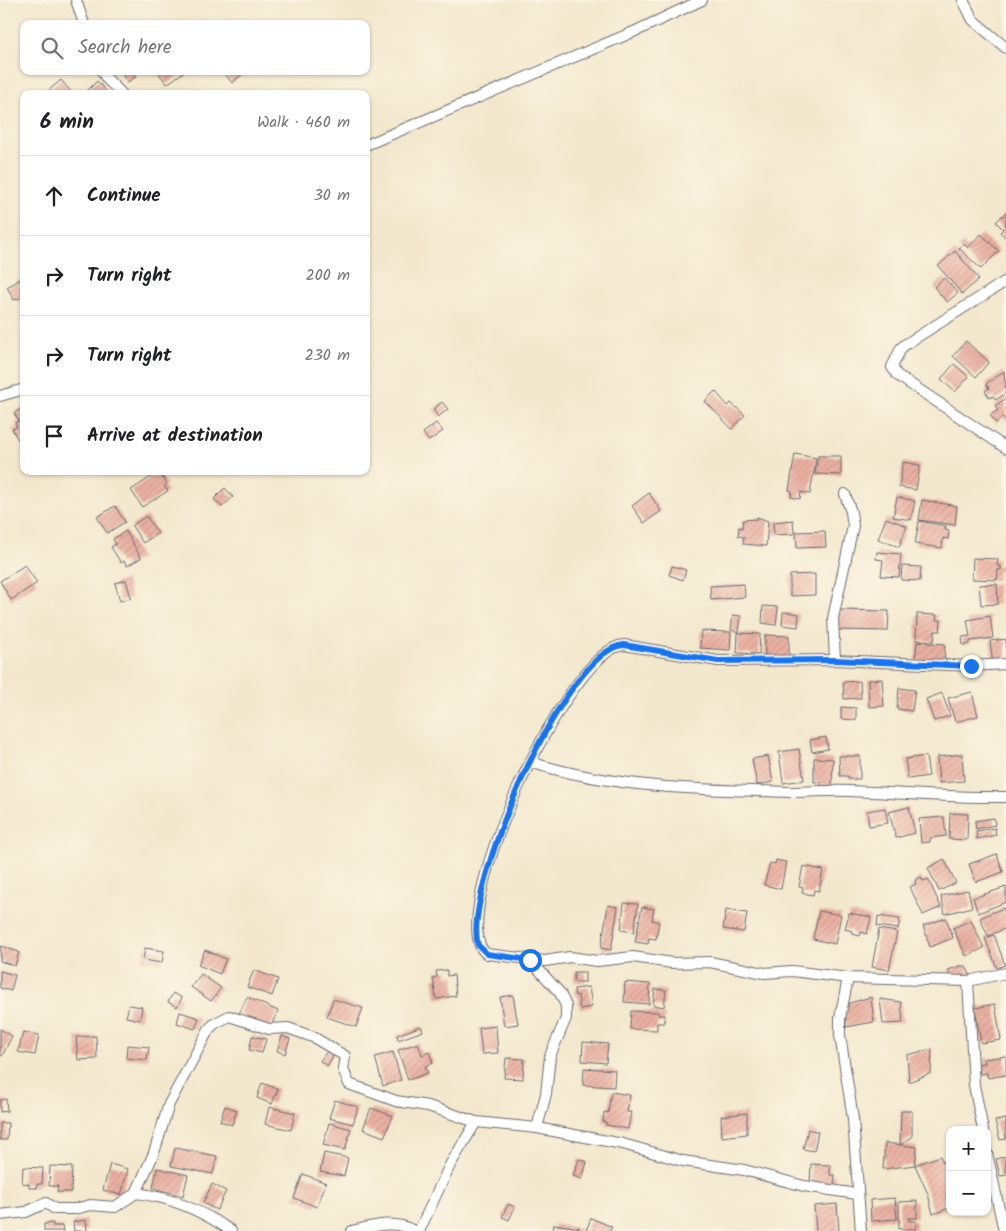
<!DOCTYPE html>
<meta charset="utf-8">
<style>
:root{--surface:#fff;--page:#f6f6f6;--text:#202124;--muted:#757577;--line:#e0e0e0}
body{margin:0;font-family:Kalam,sans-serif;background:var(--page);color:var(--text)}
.controls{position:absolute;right:15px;bottom:15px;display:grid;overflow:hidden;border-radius:10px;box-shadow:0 1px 4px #0004}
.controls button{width:45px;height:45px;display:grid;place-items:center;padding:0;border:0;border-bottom:1px solid var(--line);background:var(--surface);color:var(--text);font:25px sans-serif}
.stop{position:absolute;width:15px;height:15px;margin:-11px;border:4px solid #1a73e8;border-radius:50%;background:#fff}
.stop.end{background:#1a73e8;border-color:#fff;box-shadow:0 1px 5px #0008}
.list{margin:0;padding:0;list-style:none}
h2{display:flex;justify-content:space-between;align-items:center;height:65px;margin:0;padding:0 20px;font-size:21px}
h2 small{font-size:16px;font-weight:400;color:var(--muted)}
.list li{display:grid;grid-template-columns:32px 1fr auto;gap:15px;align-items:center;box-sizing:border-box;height:80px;padding:0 20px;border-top:1px solid var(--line)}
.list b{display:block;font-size:19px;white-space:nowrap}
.list em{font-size:16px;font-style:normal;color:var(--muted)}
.icon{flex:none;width:28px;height:28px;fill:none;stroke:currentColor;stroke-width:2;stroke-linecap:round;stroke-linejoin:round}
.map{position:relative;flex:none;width:1006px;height:1231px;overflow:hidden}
.search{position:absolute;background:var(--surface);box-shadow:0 1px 4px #0004;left:20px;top:20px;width:350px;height:55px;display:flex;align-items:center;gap:12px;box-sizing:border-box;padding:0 18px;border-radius:10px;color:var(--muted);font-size:19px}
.panel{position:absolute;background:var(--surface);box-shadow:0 1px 4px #0004;left:20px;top:90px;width:350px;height:385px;border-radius:10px}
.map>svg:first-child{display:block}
.building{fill:url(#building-hatch)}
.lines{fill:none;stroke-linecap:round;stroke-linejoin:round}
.street-casing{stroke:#6b676e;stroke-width:12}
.street{stroke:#fff;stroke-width:10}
.route{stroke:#1a73e8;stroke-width:6}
</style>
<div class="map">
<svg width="1006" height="1231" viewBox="0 0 1006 1231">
<defs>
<pattern id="building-hatch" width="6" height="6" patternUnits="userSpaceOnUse" patternTransform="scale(1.25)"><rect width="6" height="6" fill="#ebb1a3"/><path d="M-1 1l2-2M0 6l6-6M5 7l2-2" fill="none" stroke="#c9988d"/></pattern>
</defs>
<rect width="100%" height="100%" fill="#fcf5e5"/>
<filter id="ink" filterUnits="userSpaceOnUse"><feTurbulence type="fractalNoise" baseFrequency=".02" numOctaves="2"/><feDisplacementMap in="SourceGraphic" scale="10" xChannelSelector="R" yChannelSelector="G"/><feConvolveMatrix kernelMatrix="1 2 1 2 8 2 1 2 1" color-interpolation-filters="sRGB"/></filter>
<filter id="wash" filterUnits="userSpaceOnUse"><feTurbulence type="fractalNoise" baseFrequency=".0096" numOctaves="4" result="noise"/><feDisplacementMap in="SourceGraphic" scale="20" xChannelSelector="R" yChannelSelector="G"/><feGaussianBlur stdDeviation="1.12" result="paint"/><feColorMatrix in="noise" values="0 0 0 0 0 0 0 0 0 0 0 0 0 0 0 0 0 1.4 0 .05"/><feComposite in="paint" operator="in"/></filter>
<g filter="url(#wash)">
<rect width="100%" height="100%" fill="#f3e8ce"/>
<g id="blocks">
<g class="building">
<polygon points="120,71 132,71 136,77 127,82"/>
<polygon points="157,71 185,71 167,84"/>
<polygon points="223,71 246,71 232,83"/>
<polygon points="61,80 73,94 51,94 48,91"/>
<polygon points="97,81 109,94 84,94"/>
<polygon points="1006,212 1006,238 1000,232 1003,229 996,222"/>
<polygon points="981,234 999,251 981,269 959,248 963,243 968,248"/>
<polygon points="955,251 979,279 962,294 938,266"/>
<polygon points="24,277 24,297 14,300 7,287"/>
<polygon points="944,278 958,293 947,302 934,287"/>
<polygon points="966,341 989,362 976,377 953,356"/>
<polygon points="954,364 969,377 955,392 941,379"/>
<polygon points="1004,371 1006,393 996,400 993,396 990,398 985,391 989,388 986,384"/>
<polygon points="715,391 728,406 731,403 745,415 732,429 705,401"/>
<polygon points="1006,398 1006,422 1003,417 996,423 990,415 998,410 995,406"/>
<polygon points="442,402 448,409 438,417 433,409"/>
<polygon points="24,407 24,438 19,441 12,429 17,427 15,423 19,421 14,413"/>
<polygon points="436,423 443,431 429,441 423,433"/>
<polygon points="795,454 816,458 810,494 801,492 800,499 791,497 792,491 789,490"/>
<polygon points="818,456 841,456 841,475 815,474"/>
<polygon points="903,462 920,465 916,490 899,487"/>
<polygon points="159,472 167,484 164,486 168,491 142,507 131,490"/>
<polygon points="225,488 233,497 222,507 214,499"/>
<polygon points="649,493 661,511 644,523 632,506"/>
<polygon points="897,497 915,501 911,520 893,517"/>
<polygon points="922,500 957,506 955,525 919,520"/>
<polygon points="115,506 125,522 107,533 97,517"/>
<polygon points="146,516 158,533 143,543 132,526"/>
<polygon points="757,517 768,521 766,546 743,544 744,537 738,536 739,527 742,528 743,520 757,519"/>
<polygon points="886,518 907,526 899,547 878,539"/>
<polygon points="793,520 794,534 774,535 773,522"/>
<polygon points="919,521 946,526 945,530 949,531 948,539 943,538 942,548 915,544"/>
<polygon points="126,531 141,558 127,566 124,561 121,563 111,547 116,544 113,539"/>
<polygon points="825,531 826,547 797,548 796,532"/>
<polygon points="877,552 901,554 899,577 881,576 883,560 876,559"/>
<polygon points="973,558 998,559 997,566 1001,566 1001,570 998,570 997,580 972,579"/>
<polygon points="25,565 37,583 11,600 0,581"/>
<polygon points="672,566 686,570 683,580 669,575"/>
<polygon points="902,566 921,567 920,581 901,580"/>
<polygon points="815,574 815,595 790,596 790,575"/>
<polygon points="126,580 131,598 120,601 115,583"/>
<polygon points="744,584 745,597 711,600 710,586"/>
<polygon points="997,584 998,604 981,605 979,585"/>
<polygon points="763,606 778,607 776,625 762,623"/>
<polygon points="837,610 889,611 888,631 837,630"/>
<polygon points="783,612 799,614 798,627 782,625"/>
<polygon points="917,614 937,615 936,620 941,620 940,631 935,631 934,641 916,640"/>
<polygon points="733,615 741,616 739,632 731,630"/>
<polygon points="990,616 993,638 970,641 970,644 963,645 962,637 970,636 967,620"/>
<polygon points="701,631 731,632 730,650 700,648"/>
<polygon points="738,633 760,634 759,654 737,653"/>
<polygon points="765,635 789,636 789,660 765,658"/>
<polygon points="1006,639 1006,663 993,665 990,641"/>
<polygon points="917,642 945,644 944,665 915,660"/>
<polygon points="882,679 884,706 869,707 868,680"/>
<polygon points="860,681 861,698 844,699 843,682"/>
<polygon points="899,688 915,690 912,711 897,709"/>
<polygon points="972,692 978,716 955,722 948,698"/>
<polygon points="942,693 950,716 934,721 926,699"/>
<polygon points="841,707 856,708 856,720 841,719"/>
<polygon points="826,737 828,749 812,752 810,740"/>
<polygon points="799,749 804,780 783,783 779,752"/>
<polygon points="962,754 964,781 939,783 937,757"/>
<polygon points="768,756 773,782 757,785 752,759"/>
<polygon points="839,756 860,756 860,779 848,779 848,776 840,776"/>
<polygon points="926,756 929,776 908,779 905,759"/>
<polygon points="814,758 833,759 832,786 821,786 821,782 814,782"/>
<polygon points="909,807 915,833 896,838 889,812"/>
<polygon points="885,808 888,823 869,826 867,811"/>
<polygon points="950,813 968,814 967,840 949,839"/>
<polygon points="944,817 946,836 930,838 930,842 921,843 919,819"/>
<polygon points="994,818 995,825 976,829 975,821"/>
<polygon points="995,828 996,835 977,839 976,831"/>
<polygon points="997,854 1003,872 976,882 969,864"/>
<polygon points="944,859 956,883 939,891 928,868"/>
<polygon points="776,860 786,862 781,889 764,885 770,863 775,864"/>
<polygon points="803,866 823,870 819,891 814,890 813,895 802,893 803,888 799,887"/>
<polygon points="921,877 923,881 928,879 941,907 923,915 910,887 916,884 915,880"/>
<polygon points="1006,887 1006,902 978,913 973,898"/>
<polygon points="968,890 972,907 945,914 941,896"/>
<polygon points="624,903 638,904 634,932 621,930"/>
<polygon points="608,905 618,907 611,950 601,948"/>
<polygon points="642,907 654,909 652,920 659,922 656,939 649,938 648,944 635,942"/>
<polygon points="1003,908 1006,915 1006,928 988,936 980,918"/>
<polygon points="726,910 747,913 744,932 723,929"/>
<polygon points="819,911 841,915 835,944 813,939"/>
<polygon points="849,913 871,917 867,934 861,932 860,936 852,934 852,931 845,929"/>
<polygon points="878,916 900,919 898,929 877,926"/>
<polygon points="946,918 953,938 930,947 923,926"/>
<polygon points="971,920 984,948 966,956 953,928"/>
<polygon points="879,929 897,932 889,970 872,967"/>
<polygon points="994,935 1005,965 997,968 985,938"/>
<polygon points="1,946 19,952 15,966 0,961"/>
<polygon points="145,948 164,951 162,963 143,960"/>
<polygon points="205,950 226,959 220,974 198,965"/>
<polygon points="961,966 966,966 970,975 952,978 948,970"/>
<polygon points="254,970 278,979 272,996 247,987"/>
<polygon points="447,970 447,976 454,975 456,996 436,999 433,978 437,977 436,971"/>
<polygon points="0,971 15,975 11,991 0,988"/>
<rect x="574" y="972" width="11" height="10"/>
<polygon points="201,974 221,988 211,1001 191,987"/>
<polygon points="625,982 650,984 649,1004 624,1002"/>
<polygon points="589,987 592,1007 580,1009 578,995 575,996 574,989"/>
<polygon points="655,989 666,990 664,1007 653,1005"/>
<polygon points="173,993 182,998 177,1007 168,1002"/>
<polygon points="513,995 518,1024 504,1026 500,997"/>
<polygon points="247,997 278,1011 270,1028 239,1014"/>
<polygon points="871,997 874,1022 846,1027 846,1004"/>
<polygon points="333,999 363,1008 356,1027 327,1017"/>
<polygon points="880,999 901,1002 903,1023 883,1024"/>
<polygon points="995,1004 1001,1040 981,1043 975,1008"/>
<polygon points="129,1005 142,1007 140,1020 126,1017"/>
<polygon points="631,1011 658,1012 658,1015 665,1015 664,1023 657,1023 657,1030 630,1029"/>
<polygon points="180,1012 199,1018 195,1029 177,1023"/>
<polygon points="421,1026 423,1031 398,1040 397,1035"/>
<polygon points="496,1026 498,1053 482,1054 479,1028"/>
<polygon points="0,1029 12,1036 2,1056 0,1055"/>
<polygon points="23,1032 39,1035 35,1055 18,1052"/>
<polygon points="96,1036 97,1059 78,1060 76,1037"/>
<polygon points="252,1036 266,1039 262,1053 249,1050"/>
<polygon points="282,1036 290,1039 285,1054 277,1051"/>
<polygon points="583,1042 608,1044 606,1063 582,1061"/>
<polygon points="418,1043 422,1055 429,1052 433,1063 425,1066 428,1073 408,1080 398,1050"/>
<polygon points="127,1045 149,1047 147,1060 126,1058"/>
<polygon points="932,1049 931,1073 909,1082 907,1055"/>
<polygon points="328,1050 334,1054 327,1066 320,1061"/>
<polygon points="393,1052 401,1080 383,1086 375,1057"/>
<polygon points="1006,1056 1006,1075 988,1078 987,1073 980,1074 978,1064 985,1063 984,1059"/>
<polygon points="506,1058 524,1059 523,1079 504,1078"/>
<polygon points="584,1068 615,1070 614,1087 583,1085"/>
<polygon points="262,1083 278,1089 272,1104 257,1098"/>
<polygon points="611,1092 630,1095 627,1112 631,1112 628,1129 606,1125 606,1122 603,1122 604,1112 608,1113"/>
<polygon points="6,1099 7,1111 0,1112 0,1100"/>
<polygon points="335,1100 358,1107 353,1124 329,1118"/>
<polygon points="225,1106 237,1110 232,1125 220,1121"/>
<polygon points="269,1107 295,1113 291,1130 265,1124"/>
<polygon points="371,1108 393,1116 384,1137 363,1129"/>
<polygon points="901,1111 912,1111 912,1137 900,1145"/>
<polygon points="747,1113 747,1134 722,1137 721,1116"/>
<polygon points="1006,1119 1006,1139 1000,1140 995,1121"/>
<polygon points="0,1123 8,1123 7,1140 0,1140"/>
<polygon points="329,1123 351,1129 345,1150 323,1145"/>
<polygon points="808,1129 818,1132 814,1151 803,1149"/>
<polygon points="885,1143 917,1147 915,1165 883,1169"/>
<polygon points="175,1148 217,1156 213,1174 171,1166"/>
<polygon points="324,1153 348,1158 344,1176 320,1172"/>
<polygon points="940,1156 950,1175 950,1208 933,1214 928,1194 915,1165"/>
<polygon points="1006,1156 1006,1175 1000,1176 996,1159"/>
<polygon points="579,1159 587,1162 582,1179 573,1176"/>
<polygon points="110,1164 128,1169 121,1195 103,1190"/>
<polygon points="811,1164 830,1165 830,1175 835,1175 834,1185 810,1184"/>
<polygon points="50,1166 72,1167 71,1192 57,1192 58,1186 49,1186"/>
<polygon points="23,1167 43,1168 42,1184 37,1184 37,1188 29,1188 29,1184 22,1183"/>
<polygon points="157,1168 188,1175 183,1196 153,1188"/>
<polygon points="303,1174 326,1183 317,1207 294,1198"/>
<polygon points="212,1184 226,1191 217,1210 203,1203"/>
<polygon points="895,1198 897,1219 871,1221 870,1200"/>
<polygon points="917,1201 917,1218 908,1218 909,1221 916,1221 916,1229 899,1229 899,1202"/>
<polygon points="508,1204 515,1207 509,1220 502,1217"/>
<polygon points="837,1204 839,1231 816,1231 814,1206"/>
<polygon points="591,1218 612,1227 610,1231 586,1231"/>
<polygon points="86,1220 87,1231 74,1231 73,1222"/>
<polygon points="53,1223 53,1226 62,1226 63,1231 44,1231 44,1224"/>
<polygon points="554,1224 580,1228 579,1231 553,1231"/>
</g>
</g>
</g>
<g filter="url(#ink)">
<use href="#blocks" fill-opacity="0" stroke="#6b676e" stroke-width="1"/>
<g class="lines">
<defs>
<g id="street">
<polyline points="76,0 84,24"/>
<polyline points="963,0 973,20 1006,48"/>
<polyline points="102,71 106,78 122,94"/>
<polyline points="366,145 638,30 702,0"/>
<polyline points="1006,281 906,344 901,348 892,367 897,375 1006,448"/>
<polyline points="0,396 24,389"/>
<polyline points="835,660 833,618 853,526 851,512 845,494"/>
<path d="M1006 664 971 666 835 660 718 661 624 645C567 649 441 925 487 954L545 961 570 957 597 961 633 957 672 963 710 962 764 973 792 971 848 978 968 981 1006 973"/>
<path d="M530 762C615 789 706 790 793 792 812 792 831 790 850 791 902 793 954 798 1006 797"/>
<polyline points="530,960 560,993 566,1006 566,1018 550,1056 546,1094 537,1128"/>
<polyline points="848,978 840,1018 840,1035 853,1119 861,1231"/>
<polyline points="968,981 974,1085 983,1130"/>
<polyline points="987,1153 1004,1231"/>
<polyline points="136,1193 154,1153 169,1104 209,1029 214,1024 229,1016 269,1029 288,1028 313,1037 345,1056 343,1069 349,1084 396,1101 428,1106 476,1122 537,1128 623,1144 683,1161 744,1170 804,1186 857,1194"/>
<path d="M0 1215 26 1212 46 1203 55 1209H75L90 1205 115 1207 136 1193C169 1197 203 1211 231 1231"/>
<path d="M352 1231C373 1226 394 1219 414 1231"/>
<polyline points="419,1231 450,1165 476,1122"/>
</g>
</defs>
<use href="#street" class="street-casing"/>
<use href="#street" class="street"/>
</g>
</g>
<g class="lines" filter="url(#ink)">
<path class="route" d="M530 960 487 954 478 945C462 891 566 648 624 645L718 661 835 660 971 666"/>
</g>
</svg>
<div class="controls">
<button>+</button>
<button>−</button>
</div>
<div class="stop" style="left:530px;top:960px"></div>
<div class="stop end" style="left:971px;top:666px"></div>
<div class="search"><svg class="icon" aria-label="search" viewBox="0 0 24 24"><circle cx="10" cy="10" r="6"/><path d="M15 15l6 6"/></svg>Search here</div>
<section class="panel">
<h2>6 min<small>Walk · 460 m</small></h2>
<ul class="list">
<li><svg class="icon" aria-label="ahead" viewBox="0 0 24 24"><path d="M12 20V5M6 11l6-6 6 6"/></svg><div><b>Continue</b></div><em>30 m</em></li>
<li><svg class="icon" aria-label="right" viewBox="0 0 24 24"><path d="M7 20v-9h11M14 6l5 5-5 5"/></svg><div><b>Turn right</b></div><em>200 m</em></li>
<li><svg class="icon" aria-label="right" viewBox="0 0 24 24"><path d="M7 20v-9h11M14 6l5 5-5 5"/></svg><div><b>Turn right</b></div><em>230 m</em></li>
<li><svg class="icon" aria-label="arrive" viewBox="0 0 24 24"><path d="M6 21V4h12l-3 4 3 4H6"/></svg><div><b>Arrive at destination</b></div></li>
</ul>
</section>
</div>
